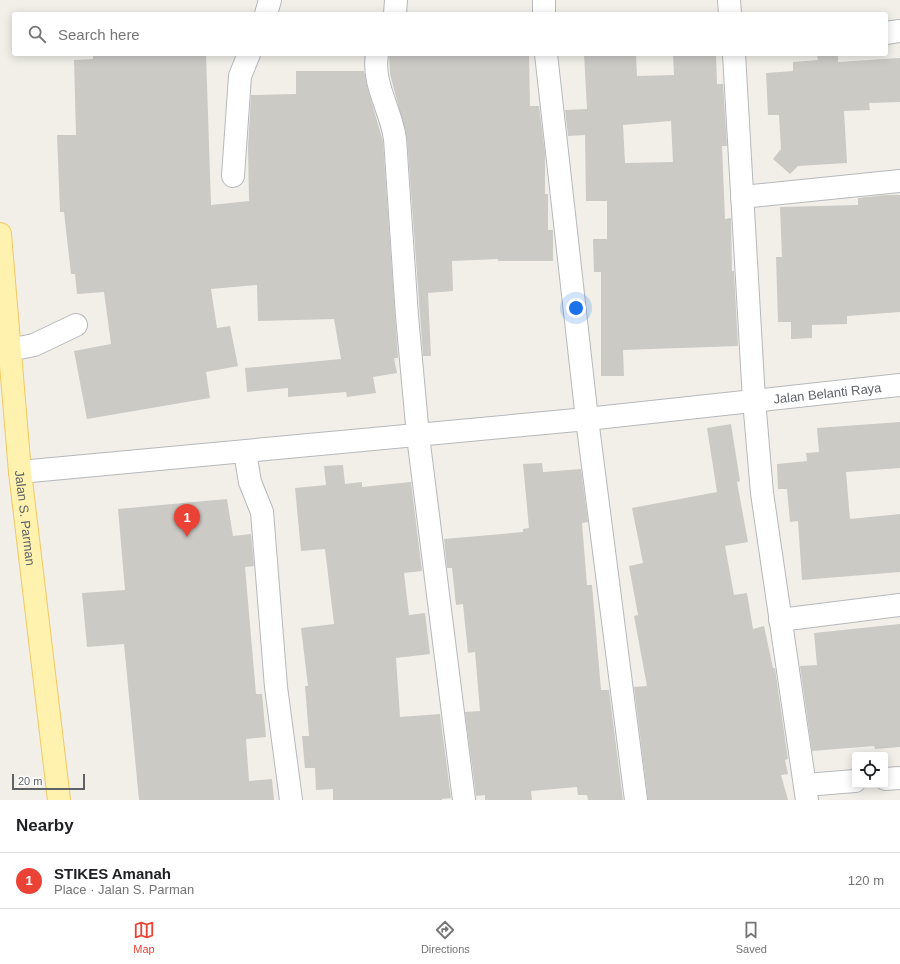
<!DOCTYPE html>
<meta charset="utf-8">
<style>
:root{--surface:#fff;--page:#f2f2f2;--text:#202124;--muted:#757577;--line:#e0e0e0;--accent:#ea4335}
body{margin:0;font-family:Arial,sans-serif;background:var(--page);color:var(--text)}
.controls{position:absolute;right:12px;bottom:12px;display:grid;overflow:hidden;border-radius:4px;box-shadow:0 2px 10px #0003}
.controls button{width:36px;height:36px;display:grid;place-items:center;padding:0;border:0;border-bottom:1px solid var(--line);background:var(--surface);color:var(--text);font:20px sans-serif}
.scale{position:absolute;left:12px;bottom:10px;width:73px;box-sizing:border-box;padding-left:4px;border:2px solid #5f6368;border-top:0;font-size:11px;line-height:14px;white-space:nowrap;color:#5f6368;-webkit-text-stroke:3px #fff;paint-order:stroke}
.you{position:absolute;left:576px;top:308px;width:14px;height:14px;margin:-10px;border:3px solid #fff;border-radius:50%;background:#1a73e8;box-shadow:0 0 0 6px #1a73e833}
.badge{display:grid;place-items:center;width:26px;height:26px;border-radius:50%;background:var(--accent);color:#fff;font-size:13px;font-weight:700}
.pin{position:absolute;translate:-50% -33px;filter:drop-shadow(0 1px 2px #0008)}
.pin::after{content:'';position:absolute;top:21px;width:14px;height:12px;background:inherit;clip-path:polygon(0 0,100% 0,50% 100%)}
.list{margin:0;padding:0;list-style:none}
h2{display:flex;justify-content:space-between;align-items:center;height:52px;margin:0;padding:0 16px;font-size:17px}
h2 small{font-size:13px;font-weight:400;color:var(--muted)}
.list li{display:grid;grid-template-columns:26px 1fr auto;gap:12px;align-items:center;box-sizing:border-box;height:56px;padding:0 16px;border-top:1px solid var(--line)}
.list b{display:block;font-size:15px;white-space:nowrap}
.list p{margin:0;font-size:13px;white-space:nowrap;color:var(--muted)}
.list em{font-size:13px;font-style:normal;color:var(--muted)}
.icon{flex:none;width:22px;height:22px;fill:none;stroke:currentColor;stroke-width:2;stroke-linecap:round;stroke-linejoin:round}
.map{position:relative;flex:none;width:900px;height:800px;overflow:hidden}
.search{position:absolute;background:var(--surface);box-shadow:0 2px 10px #0003;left:12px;right:12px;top:12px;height:44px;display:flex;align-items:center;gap:10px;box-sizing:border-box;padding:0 14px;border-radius:4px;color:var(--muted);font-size:15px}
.sheet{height:108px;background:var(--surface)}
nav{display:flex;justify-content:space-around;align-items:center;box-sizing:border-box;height:56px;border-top:1px solid var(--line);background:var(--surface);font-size:11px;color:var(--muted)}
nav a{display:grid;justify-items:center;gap:2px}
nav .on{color:var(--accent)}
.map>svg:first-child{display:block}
.building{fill:#cccac5;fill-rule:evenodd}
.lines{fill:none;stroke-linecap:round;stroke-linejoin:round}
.minor-casing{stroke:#b5b8bc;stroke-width:24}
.major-casing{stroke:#f2c960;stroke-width:24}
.minor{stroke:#fff;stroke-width:22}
.major{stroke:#fff2af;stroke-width:22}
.labels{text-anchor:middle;stroke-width:4;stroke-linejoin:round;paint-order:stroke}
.street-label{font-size:13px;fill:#5f6368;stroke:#fff}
</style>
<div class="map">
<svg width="900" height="800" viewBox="0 0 900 800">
<rect width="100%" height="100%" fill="#f1efe8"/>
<g class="building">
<polygon points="93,54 206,54 211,205 249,201 248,147 251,95 296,94 296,71 364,71 368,90 383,141 398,358 394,358 397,373 373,377 376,393 347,397 346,392 288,397 288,388 247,392 245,368 341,359 334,319 258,321 257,285 211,289 217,328 230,326 238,366 206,372 210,398 87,419 74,351 111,344 104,292 77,294 75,274 71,274 64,212 60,212 57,135 76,135 74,60 93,59"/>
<polygon points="389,54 529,54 530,106 539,106 545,153 545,194 548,194 548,230 553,230 553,261 498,261 498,259 452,261 453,291 428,293 431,356 423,356 407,138 390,74"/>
<path d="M584 54H636L637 76 674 75 673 54H716L717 84H723L727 146H722L725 219 731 218 732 271H734L738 346 623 350 624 376H601V272H594L593 239H607V201H586L585 135 568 136 565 110 587 109ZM671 121 673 162 625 163 623 125Z"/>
<polygon points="838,54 838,62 900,58 900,102 869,103 870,110 844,111 847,163 798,166 790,174 773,159 781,149 779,115 768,115 766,73 793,71 793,62 818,60 817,55"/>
<polygon points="886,195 900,195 900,312 847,316 847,324 812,325 812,338 791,339 791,322 778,322 776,257 782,257 780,207 858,205 858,198"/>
<polygon points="900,422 900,468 846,472 850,519 900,514 900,572 802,580 798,521 790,522 787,489 778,489 777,464 807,461 806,453 819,452 817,428"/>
<polygon points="731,424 740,481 737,482 748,542 725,546 734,595 747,593 753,629 764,626 773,668 775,668 788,759 785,760 788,774 781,775 788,800 648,800 634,687 647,686 634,616 638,615 629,566 643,563 632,508 717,492 707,428"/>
<polygon points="542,463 543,472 581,469 588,522 582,523 587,585 592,585 601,690 609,690 623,800 588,800 587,795 578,795 577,787 531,791 532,800 485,800 485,795 476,796 465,712 480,711 475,652 468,653 463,604 456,605 452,568 447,568 444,539 523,532 523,529 529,528 523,464"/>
<polygon points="343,465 345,484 362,482 362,487 411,482 422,571 404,573 409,615 425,613 430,654 396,658 400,717 440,714 451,798 442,799 442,800 333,800 333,789 316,790 315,768 305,768 302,736 309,736 305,686 308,686 301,628 334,624 325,549 301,551 295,488 326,485 324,466"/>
<polygon points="227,499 233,536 251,534 254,566 245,567 256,694 262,694 266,737 246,739 249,781 272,779 274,800 139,800 124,644 87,647 82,593 125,590 118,509"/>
<polygon points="900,624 900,747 875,749 874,746 812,751 800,666 817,665 814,633"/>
</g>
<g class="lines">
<defs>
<g id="minor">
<polyline points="729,0 730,14"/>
<polyline points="266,14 270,0"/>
<polyline points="395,14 396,0"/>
<polyline points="544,14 544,0"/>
<polyline points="886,33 900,31"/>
<path d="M377 54C372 85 391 109 395 139L407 316 418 436 464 800"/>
<path id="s1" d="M546 54 587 419 900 385"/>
<polyline points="734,54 754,400 762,493 807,800"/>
<polyline points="233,176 240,76 249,54"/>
<polyline points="742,197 900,181"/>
<polyline points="9,350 34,345 76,325"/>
<polyline points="245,452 250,482 262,512 276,687 291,800"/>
<polyline points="20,472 587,419 636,800"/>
<polyline points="780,620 900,605"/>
<polyline points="885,779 900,778"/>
<polyline points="805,785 855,781"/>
</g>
<g id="major">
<path id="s2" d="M0 234 20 472 59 800"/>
</g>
</defs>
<use href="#minor" class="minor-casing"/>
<use href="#major" class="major-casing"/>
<use href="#minor" class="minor"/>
<use href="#major" class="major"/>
</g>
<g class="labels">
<g class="street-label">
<text dy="5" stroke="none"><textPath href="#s1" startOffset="609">Jalan Belanti Raya</textPath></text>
<text dy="5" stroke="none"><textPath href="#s2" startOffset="285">Jalan S. Parman</textPath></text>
</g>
</g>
</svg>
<div class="controls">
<button><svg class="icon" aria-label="locate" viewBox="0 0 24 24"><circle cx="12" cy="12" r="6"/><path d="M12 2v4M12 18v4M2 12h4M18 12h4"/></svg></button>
</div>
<div class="scale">20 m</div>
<div class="you"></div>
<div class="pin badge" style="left:187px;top:537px">1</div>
<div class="search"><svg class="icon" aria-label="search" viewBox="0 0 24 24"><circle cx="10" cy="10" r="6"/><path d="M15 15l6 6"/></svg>Search here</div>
</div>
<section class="sheet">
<h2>Nearby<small></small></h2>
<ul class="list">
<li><span class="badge">1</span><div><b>STIKES Amanah</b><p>Place · Jalan S. Parman</p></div><em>120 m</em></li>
</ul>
</section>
<nav>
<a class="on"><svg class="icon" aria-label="map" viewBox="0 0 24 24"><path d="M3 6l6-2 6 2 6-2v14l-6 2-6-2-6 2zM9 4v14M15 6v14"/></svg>Map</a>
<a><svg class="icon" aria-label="directions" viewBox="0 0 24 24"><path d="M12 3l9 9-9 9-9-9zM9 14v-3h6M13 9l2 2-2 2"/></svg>Directions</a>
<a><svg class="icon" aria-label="saved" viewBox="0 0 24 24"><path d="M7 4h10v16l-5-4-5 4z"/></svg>Saved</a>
</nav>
